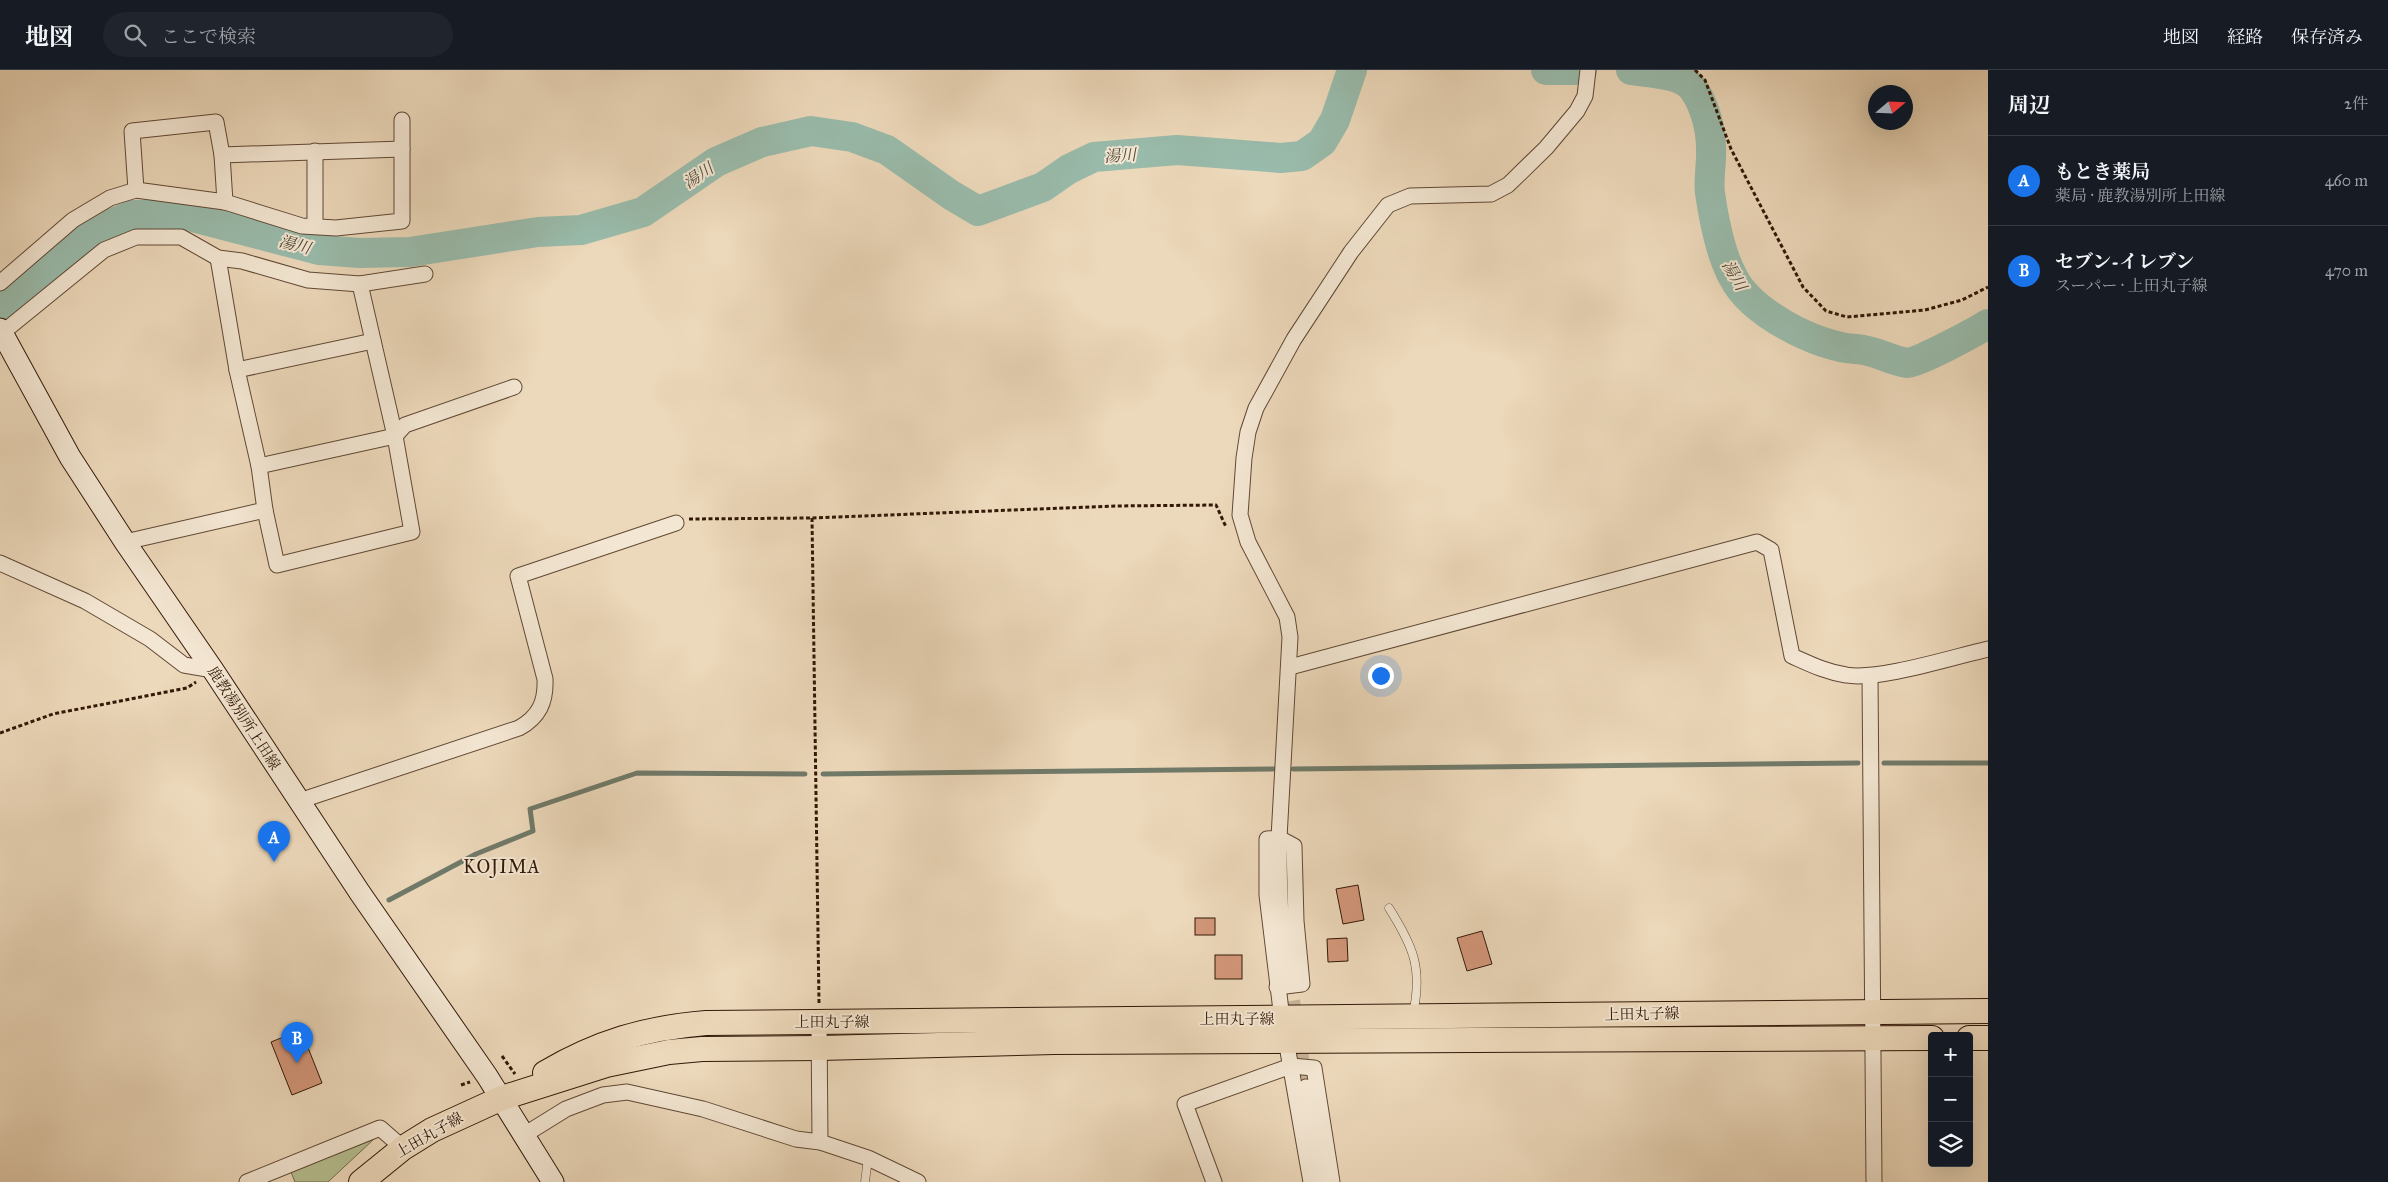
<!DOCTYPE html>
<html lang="ja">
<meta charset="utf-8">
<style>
:root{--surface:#171b24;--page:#20242c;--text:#f1f3f6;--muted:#9ea1a6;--line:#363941;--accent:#1a73e8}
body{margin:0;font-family:"IM FELL Great Primer","Noto Serif JP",serif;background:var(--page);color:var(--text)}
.controls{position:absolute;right:15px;bottom:15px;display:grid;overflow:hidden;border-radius:5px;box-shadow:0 5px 20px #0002}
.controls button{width:45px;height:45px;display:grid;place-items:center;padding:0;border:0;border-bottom:1px solid var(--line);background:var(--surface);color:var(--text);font:25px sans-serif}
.compass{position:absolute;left:1868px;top:15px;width:45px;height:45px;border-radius:50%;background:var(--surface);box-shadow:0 5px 20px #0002;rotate:71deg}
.you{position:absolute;left:1380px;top:605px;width:18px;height:18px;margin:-12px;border:4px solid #fff;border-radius:50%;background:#1a73e8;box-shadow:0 0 0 8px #1a73e833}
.badge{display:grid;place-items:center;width:32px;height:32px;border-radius:50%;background:var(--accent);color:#fff;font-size:16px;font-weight:700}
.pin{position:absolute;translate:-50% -41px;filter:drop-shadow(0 1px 2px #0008)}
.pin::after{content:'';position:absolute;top:26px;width:18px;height:15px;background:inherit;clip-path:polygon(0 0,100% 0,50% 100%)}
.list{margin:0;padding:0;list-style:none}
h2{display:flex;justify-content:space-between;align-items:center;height:65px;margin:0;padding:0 20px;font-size:21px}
h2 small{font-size:16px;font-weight:400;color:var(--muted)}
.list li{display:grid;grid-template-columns:32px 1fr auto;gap:15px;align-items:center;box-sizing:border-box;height:90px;padding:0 20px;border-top:1px solid var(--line)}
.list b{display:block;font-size:19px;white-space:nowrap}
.list p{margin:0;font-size:16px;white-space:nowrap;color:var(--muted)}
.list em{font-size:16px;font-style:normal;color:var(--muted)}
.icon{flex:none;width:28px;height:28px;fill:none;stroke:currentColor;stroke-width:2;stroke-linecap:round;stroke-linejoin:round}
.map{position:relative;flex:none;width:1988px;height:1112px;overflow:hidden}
header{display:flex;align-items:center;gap:30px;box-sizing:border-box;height:70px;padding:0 25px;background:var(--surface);border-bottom:1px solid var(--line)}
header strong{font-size:24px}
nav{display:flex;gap:28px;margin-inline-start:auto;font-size:18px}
.search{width:350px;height:45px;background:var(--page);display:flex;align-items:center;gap:12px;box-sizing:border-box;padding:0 18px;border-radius:28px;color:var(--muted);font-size:19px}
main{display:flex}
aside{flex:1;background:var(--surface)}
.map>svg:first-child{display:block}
.green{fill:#b6bf91;stroke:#746c4c}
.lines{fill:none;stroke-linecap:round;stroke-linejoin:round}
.stream{stroke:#707a69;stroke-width:5}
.river{stroke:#99bbab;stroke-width:30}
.building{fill:#d3977a;stroke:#321807}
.street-tunnel{stroke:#c7b296;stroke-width:15;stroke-dasharray:15 8;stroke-linecap:butt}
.lane-casing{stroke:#604834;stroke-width:9}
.street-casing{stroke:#604834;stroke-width:17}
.secondary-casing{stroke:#321807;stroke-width:23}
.primary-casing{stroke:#321807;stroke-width:26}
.path{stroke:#321807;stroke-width:3;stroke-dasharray:4 2.5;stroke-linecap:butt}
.lane{stroke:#f3e6d2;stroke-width:8}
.street{stroke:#f3e6d2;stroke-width:15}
.secondary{stroke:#f3e6d2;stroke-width:21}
.primary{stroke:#ecd8ba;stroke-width:24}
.labels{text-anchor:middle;stroke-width:4;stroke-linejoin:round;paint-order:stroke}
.street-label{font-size:15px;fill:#321807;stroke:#f3e6d2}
.water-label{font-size:16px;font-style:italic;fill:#514938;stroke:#f3e6d2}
.quarter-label{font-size:18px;letter-spacing:1px;fill:#321807;stroke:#f3e6d2}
</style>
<header>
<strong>地図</strong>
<div class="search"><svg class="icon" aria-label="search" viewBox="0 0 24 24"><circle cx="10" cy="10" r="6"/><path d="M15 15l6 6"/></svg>ここで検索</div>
<nav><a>地図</a><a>経路</a><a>保存済み</a></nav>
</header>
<main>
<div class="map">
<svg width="1988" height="1112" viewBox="0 0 1988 1112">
<rect width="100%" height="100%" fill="#ecd8ba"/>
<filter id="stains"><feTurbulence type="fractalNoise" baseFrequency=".004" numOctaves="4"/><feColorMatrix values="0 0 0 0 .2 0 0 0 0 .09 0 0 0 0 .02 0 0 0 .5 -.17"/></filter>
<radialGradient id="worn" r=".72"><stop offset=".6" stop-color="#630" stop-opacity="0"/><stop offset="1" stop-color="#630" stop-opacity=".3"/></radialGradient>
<polygon class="green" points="374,1069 328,1112 295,1112 291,1102"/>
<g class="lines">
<g class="stream">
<polyline points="1884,693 1988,693"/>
<polyline points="1293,699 1858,693"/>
<polyline points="823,704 1274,699"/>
<polyline points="389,830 476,784 533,761 530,739 637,703 805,704"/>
</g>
<g class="river">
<polyline points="1546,0 1582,0"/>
<path d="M1631 0C1650 3 1683 3 1694 20 1705 36 1711 59 1711 78 1712 93 1708 109 1710 123 1714 151 1720 183 1733 207 1751 243 1817 277 1856 279 1875 280 1889 290 1907 293 1916 294 1977 261 1988 254"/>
<polyline points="0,238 91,162 133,145 181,144 319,180 360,183 410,182 538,162 581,160 643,142 716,92 762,72 811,61 852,67 887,80 951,125 978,141 1043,117 1069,99 1094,87 1177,80 1281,88 1302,86 1322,72 1335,50 1352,0"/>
</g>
</g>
<g class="building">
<polygon points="1358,815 1364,850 1343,854 1336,819"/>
<rect x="1195" y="848" width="20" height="17"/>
<polygon points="1482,861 1492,894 1467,901 1457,868"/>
<polygon points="1347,868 1348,891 1328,892 1327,869"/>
<rect x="1215" y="885" width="27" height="24"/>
<polygon points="301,960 322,1013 292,1025 271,972"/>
</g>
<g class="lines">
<polyline class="street-tunnel" points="1289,908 1306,1017"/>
<defs>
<g id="lane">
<path d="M1389 838C1413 876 1423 898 1413 944"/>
<polyline points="865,1112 868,1088"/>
</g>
<g id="street">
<polyline points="315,81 315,156"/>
<polyline points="222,85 402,79"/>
<polyline points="136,120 132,61 216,52 222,85 225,132"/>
<polyline points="218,188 237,300 259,396 265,440 277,495 412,462 395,366 360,214"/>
<polyline points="0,213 73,150 110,128 136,120 225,132 302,156 336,158 402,151 402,50"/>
<polyline points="2,263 104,180 136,167 181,167 218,188 242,191 308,210 360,214 425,204"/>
<polyline points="237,300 373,271"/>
<polyline points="259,396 395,366 405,355 514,317"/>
<polyline points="125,472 265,440"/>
<polyline points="0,493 85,531 150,569 184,595 213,600"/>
<path d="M1290 597 1757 472 1771 480 1792 586C1810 594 1826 602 1846 605 1878 611 1953 587 1988 579"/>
<polyline points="1870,606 1874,1112"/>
<path d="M299 731 519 658C539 647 546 632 545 609L518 506 676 453"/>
<path d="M1277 917 1302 914 1296 851 1294 776 1279 768C1279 816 1280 862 1289 908"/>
<polyline points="1282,949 1267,825 1267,769 1279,768 1290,567 1287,547 1248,472 1240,445 1244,388 1248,362 1256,338 1294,269 1351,182 1388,135 1410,126 1491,124 1508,115 1546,78 1577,41 1585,26 1588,0"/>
<polyline points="819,952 820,1072"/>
<polyline points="1286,970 1311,1112"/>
<polyline points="1306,1017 1322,1112"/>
<polyline points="524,1065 566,1039 603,1025 627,1022 703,1039 796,1069 820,1072 868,1088 918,1112"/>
<polyline points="247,1112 380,1058 403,1078"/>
<polyline points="1214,1112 1185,1034 1291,996 1314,998 1332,1112"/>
</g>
<polyline id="secondary" points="0,259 70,387 125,472 213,600 360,823 487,1006 553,1112"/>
<g id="primary">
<polyline points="1969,968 1988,968"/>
<path d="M545 1003C598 972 645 958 706 953L1988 941"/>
<polyline points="361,1112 403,1078 432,1060 502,1028 606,995 669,982 702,979 820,978 1054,972 1932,968"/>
</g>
</defs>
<use href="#lane" class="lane-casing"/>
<use href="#street" class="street-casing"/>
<use href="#secondary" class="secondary-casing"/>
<use href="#primary" class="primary-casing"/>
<g class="path">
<polyline points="1695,0 1705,10 1731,79 1803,217 1826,241 1847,247 1925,240 1962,230 1988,217"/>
<polyline points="812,448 819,933"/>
<polyline points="689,449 812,448 1115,436 1216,435 1226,457"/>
<polyline points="0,663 53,644 187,618 196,612"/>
<polyline points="502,986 515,1004"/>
<polyline points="461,1015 470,1012"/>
</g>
<use href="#lane" class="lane"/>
<use href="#street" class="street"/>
<use href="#secondary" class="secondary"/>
<use href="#primary" class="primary"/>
</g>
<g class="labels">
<g class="street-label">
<text transform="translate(244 648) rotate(57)" y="5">鹿教湯別所上田線</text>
<text transform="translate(1642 944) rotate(-1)" y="5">上田丸子線</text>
<text x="1237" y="954">上田丸子線</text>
<text x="832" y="957">上田丸子線</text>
<text transform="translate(429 1065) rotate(-30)" y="5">上田丸子線</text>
</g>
<g class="water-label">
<text transform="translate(1120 85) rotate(-4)" y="6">湯川</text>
<text transform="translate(698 105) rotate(-34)" y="6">湯川</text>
<text transform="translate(295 174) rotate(15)" y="6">湯川</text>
<text transform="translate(1735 205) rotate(60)" y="6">湯川</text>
</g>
<g class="quarter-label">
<text x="502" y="803">KOJIMA</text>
</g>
</g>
<rect width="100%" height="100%" filter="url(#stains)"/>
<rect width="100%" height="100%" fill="url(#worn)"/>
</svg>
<div class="controls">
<button>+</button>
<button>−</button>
<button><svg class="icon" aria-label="layers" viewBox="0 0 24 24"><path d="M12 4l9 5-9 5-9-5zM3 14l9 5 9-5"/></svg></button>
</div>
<svg class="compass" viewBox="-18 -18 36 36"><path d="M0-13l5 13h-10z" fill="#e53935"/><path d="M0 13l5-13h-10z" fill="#9ea1a6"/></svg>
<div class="you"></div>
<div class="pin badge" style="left:274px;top:792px">A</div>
<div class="pin badge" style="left:297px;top:993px">B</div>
</div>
<aside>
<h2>周辺<small>2件</small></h2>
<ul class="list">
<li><span class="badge">A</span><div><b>もとき薬局</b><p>薬局 · 鹿教湯別所上田線</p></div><em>460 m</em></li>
<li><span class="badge">B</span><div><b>セブン-イレブン</b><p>スーパー · 上田丸子線</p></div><em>470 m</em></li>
</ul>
</aside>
</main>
